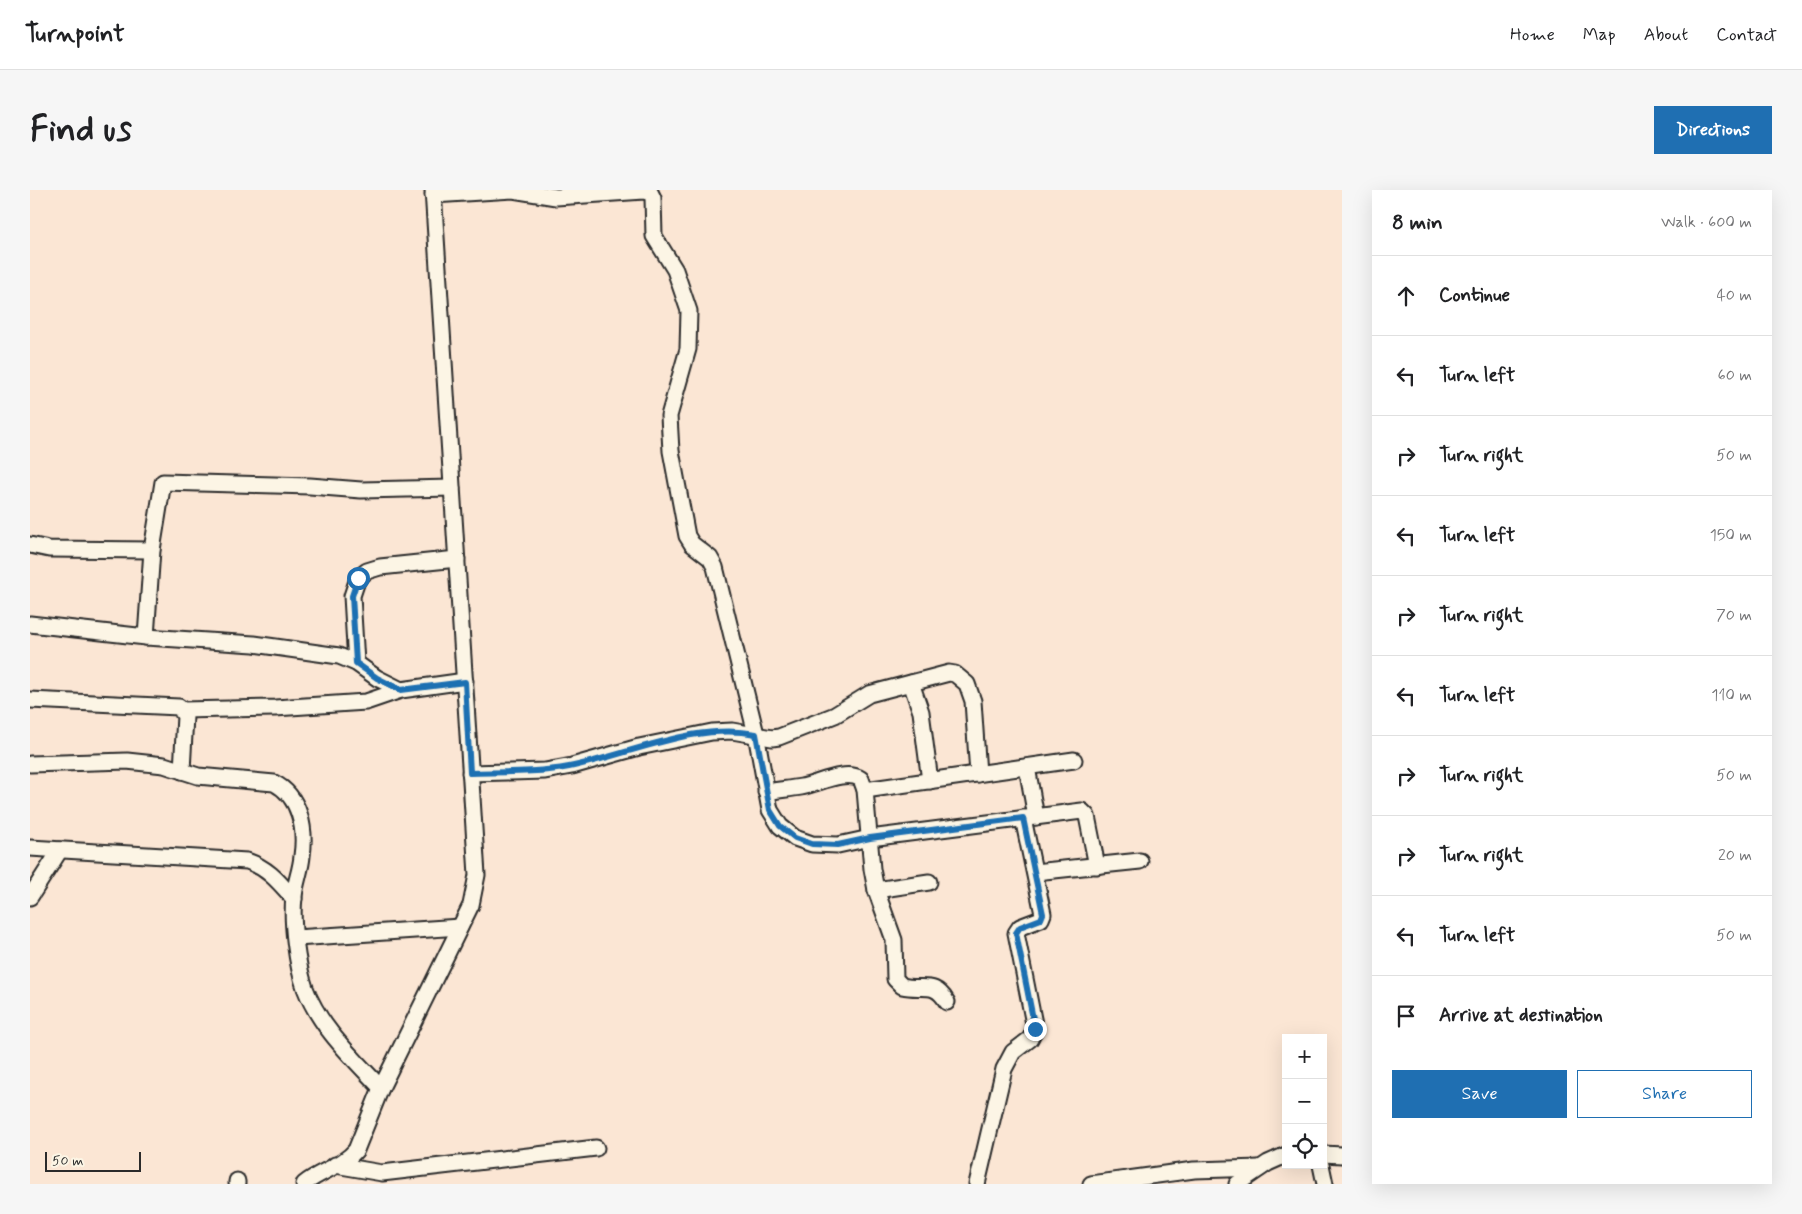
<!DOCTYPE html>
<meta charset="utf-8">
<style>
:root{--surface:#fff;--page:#f6f6f6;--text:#202124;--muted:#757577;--line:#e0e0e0;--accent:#1f6fb2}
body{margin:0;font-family:Mynerve,sans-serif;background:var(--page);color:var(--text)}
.controls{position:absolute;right:15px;bottom:15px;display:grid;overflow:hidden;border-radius:0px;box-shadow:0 5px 20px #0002}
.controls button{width:45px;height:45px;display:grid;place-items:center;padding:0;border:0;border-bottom:1px solid var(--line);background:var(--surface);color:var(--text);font:25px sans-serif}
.scale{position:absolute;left:15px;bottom:12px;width:96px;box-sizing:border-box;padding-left:5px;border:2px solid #2b2b2b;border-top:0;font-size:14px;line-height:18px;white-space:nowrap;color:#2b2b2b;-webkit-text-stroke:4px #fcf5e5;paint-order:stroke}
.stop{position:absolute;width:15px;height:15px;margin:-11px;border:4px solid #1f6fb2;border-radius:50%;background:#fff}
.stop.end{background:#1f6fb2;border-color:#fff;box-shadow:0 1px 5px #0008}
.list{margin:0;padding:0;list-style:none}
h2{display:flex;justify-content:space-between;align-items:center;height:65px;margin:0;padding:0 20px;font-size:21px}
h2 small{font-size:16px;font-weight:400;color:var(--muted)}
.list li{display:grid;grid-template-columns:32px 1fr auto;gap:15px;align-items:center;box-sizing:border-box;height:80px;padding:0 20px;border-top:1px solid var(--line)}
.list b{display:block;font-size:19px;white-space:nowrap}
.list em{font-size:16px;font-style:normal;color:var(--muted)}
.actions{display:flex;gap:10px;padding:15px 20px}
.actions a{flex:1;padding:11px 0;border:1px solid var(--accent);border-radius:0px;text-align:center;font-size:18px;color:var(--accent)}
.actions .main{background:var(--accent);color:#fff}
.icon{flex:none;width:28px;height:28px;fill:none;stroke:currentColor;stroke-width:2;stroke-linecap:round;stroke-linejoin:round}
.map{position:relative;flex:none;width:1312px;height:994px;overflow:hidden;border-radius:0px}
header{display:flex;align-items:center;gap:30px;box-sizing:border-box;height:70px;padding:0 25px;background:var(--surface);border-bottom:1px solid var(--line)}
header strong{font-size:24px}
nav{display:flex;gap:28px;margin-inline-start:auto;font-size:18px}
.intro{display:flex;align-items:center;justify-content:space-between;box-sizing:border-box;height:120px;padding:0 30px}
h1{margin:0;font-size:35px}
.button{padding:12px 22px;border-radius:0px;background:var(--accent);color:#fff;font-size:18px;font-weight:700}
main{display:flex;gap:30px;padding:0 30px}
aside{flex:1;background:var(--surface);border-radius:0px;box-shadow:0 5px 20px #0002}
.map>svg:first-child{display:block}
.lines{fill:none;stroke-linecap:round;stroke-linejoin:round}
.minor-casing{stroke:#2b2b2b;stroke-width:19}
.minor{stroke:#fcf5e5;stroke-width:15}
.route{stroke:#1f6fb2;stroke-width:6}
</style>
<header>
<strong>Turnpoint</strong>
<nav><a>Home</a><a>Map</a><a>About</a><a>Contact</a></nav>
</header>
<div class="intro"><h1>Find us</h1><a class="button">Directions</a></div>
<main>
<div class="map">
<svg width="1312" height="994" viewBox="0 0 1312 994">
<rect width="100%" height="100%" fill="#fbe6d4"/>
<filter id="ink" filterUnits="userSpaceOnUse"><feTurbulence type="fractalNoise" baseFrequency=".02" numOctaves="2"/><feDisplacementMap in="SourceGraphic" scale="10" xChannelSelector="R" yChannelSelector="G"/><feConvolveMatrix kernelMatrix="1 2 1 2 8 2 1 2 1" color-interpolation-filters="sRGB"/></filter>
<g filter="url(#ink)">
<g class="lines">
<defs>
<g id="minor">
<polyline points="403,5 483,0 526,7 614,1 620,2 623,8 624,46 645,80 659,121 658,159 639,226 641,261 657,346 662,354 680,368 685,377 726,544 740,620 750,636 765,648 782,654 808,655 840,648 1052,621 1057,626 1067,676"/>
<polyline points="0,355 19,359 122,360"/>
<polyline points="0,434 116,447 224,454 309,466 326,473 347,488 371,500"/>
<polyline points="116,447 122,360 133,292 280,296 331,300 422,298"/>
<polyline points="326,473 322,406 328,388 337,381 350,377 427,369"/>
<polyline points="881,493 891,522 900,591"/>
<polyline points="0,510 149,517 155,526 152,581"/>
<polyline points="153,520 245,518 336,512 371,500 435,491"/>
<path d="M0 574 97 571 134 575 168 586 244 593C270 606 276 639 272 666 271 680 265 693 264 707 261 732 267 775 275 798 290 838 323 868 351 898"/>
<polyline points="997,577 1006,627"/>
<polyline points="440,583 515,581 542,576 609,557 682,542 702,541 742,548 749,547 805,525 839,504 919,483 925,484 937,494 943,511 948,584"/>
<polyline points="835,600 1044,570"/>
<path d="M736 602C747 600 759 599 771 597 788 594 815 579 831 589L835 600 842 679 846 700 864 750 865 789 872 796C893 801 904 790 917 812"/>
<path d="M0 658 217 671C238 678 249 692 264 709"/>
<polyline points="1005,682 1110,671"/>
<polyline points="846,700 899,692"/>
<polyline points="0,707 30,660"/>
<polyline points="266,748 430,737"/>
<polyline points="1293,964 1312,965"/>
<polyline points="305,975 352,983 566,958"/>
<polyline points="1291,975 1295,994"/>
<polyline points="207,991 207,994"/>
<path d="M274 994C290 981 313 976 326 960L351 898 441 715 447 685 403 0"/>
<polyline points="947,994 974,879 983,862 1000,849 1005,839 986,743 990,737 1011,729 1013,724 993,628"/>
<polyline points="1061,994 1164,980 1230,978"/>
<polyline points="1207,994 1238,973 1256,965"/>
</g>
</defs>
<use href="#minor" class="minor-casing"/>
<use href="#minor" class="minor"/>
</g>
</g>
<g class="lines" filter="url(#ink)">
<path class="route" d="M328 388 322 406 326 473 347 488 371 500 435 492 440 583C473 582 507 583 539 577 599 565 665 532 726 544L740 620 750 636 765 648 782 654 808 655 840 648 993 628 1013 724 1011 729 990 737 986 743 1005 839"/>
</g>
</svg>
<div class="controls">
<button>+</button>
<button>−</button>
<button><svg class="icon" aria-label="locate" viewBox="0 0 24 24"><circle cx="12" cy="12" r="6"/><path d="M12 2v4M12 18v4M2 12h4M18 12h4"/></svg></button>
</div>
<div class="scale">50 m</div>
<div class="stop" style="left:328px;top:388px"></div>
<div class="stop end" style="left:1005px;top:839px"></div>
</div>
<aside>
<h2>8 min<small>Walk · 600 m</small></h2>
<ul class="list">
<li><svg class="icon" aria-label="ahead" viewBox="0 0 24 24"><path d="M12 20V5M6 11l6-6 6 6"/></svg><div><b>Continue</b></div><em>40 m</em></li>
<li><svg class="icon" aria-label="left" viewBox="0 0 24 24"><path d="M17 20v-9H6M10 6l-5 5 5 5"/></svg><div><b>Turn left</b></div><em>60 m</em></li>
<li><svg class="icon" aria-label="right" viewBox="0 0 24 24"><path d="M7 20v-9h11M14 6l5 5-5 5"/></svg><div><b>Turn right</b></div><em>50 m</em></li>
<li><svg class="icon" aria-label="left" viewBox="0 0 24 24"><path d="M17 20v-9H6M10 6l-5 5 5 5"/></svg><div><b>Turn left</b></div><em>150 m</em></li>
<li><svg class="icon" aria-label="right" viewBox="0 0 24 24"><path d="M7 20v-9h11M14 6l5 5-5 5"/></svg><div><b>Turn right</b></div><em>70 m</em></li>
<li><svg class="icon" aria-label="left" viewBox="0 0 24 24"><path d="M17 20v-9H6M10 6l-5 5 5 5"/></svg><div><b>Turn left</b></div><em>110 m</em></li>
<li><svg class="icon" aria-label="right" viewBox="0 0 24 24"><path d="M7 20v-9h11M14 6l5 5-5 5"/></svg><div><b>Turn right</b></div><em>50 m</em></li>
<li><svg class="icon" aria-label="right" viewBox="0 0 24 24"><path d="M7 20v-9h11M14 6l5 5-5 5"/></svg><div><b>Turn right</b></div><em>20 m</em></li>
<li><svg class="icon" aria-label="left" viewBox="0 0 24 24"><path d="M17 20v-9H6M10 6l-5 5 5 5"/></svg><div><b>Turn left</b></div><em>50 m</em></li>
<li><svg class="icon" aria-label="arrive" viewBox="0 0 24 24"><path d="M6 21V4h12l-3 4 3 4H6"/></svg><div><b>Arrive at destination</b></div></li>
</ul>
<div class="actions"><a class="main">Save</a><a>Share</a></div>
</aside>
</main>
